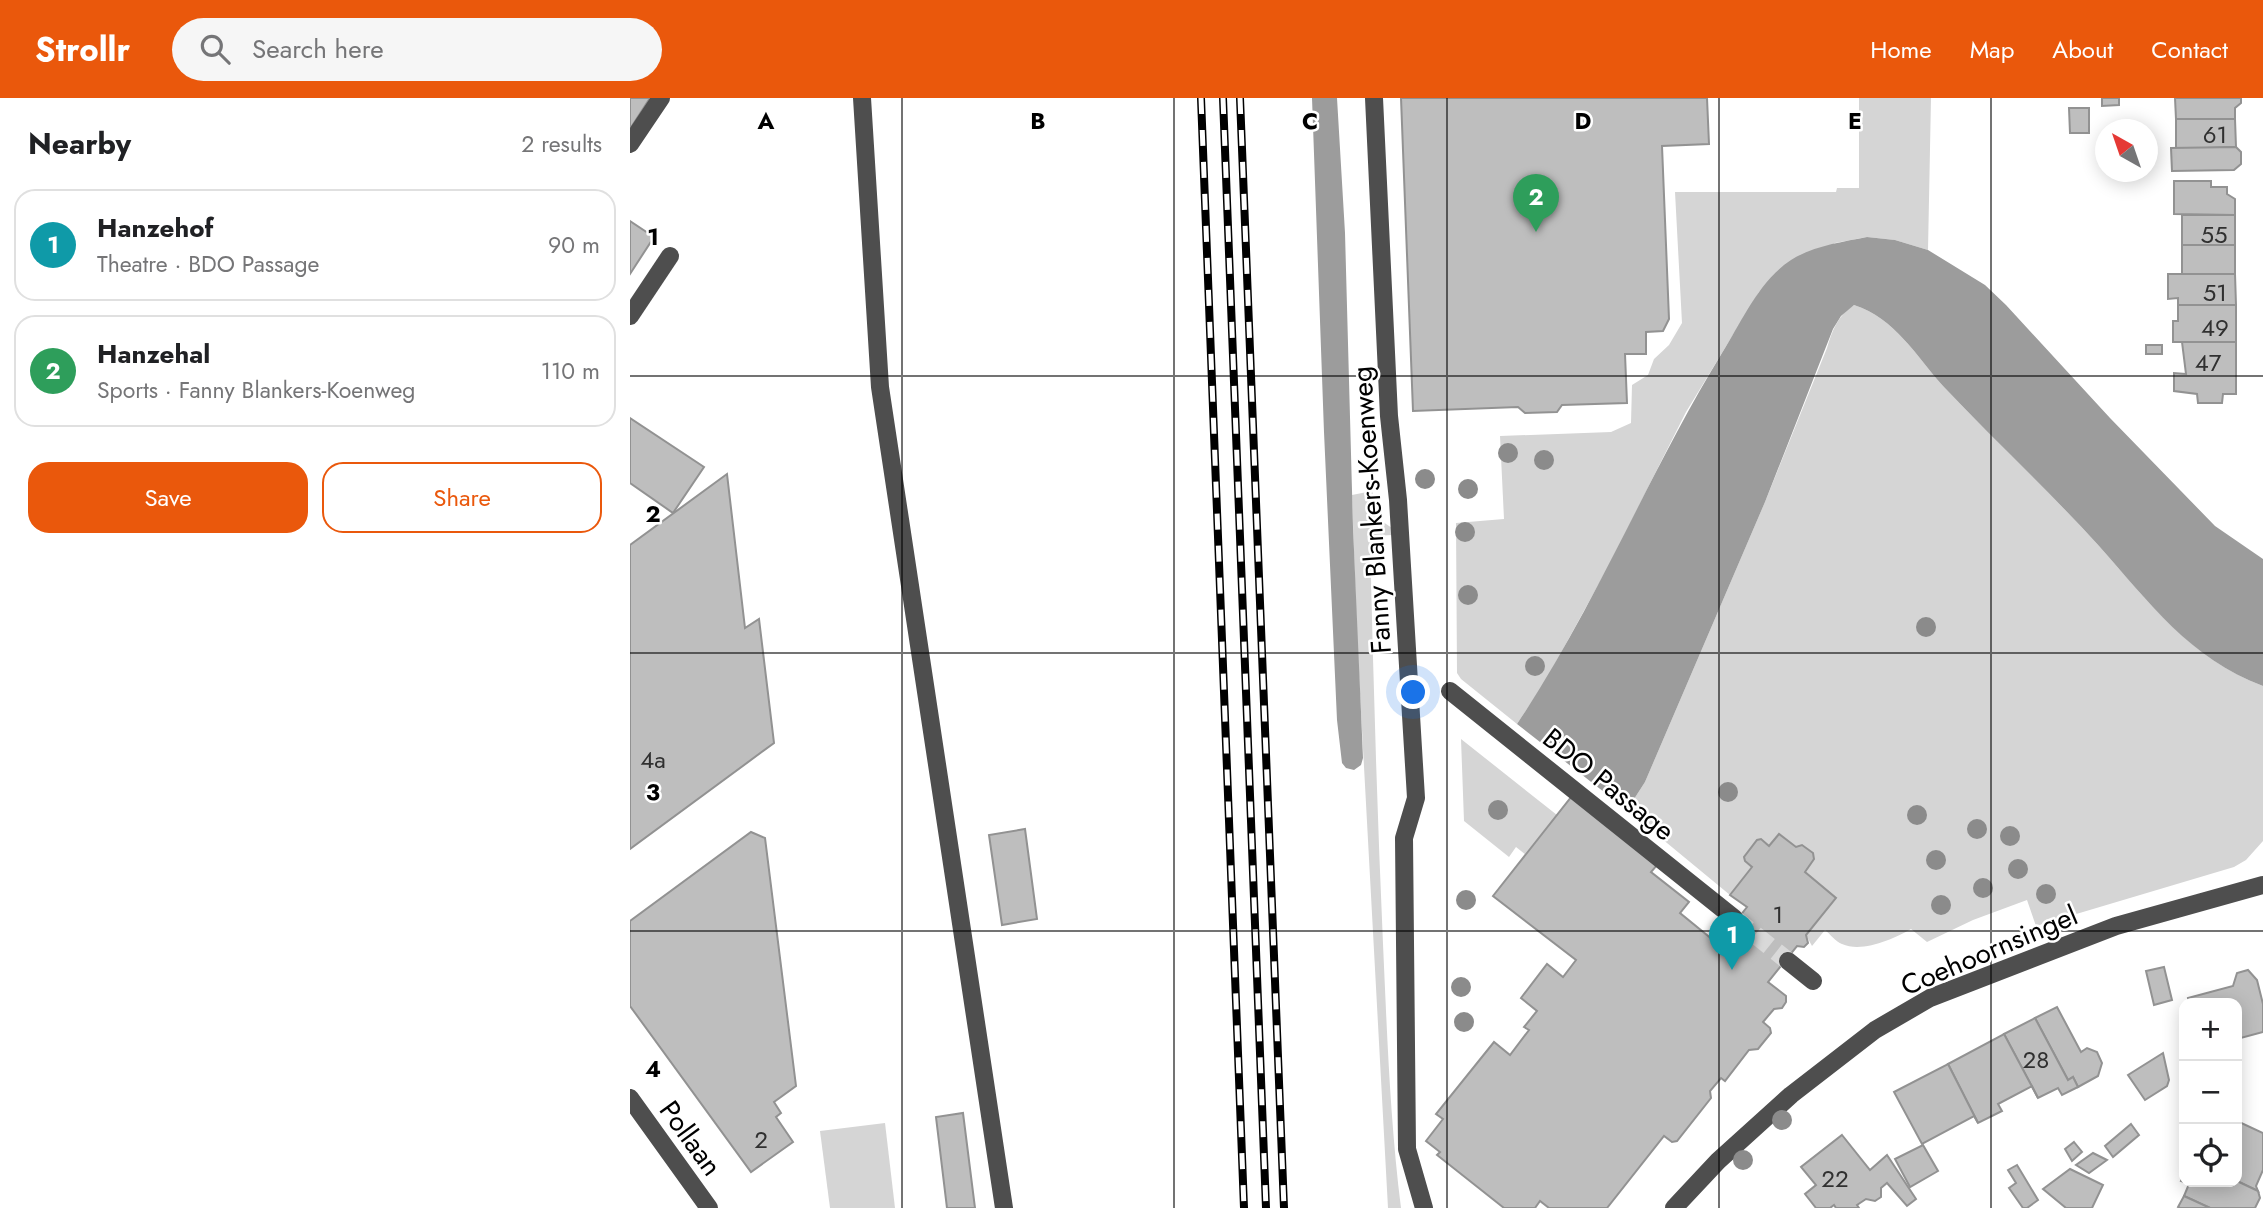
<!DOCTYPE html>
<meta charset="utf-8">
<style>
:root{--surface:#fff;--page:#f6f6f6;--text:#202124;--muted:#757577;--line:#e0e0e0;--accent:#ea580c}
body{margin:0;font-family:Jost,sans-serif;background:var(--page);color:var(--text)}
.controls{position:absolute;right:21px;bottom:21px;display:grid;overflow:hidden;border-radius:14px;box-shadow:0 4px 18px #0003}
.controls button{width:63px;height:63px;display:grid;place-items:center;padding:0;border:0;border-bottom:2px solid var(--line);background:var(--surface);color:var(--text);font:35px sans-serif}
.compass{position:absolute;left:1465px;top:21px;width:63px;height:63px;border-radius:50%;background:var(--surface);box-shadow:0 4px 18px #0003;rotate:320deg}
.you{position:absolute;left:784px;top:595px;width:24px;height:24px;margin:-18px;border:5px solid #fff;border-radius:50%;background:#1a73e8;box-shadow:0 0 0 10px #1a73e833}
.badge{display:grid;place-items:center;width:46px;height:46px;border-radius:50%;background:var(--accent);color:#fff;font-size:23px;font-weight:700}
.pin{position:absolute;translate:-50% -58px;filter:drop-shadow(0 2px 4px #0008)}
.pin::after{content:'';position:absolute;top:37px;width:24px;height:21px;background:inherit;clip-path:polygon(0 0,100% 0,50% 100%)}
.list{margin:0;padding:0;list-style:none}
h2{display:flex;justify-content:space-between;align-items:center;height:91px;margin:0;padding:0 28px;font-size:30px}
h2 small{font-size:23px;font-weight:400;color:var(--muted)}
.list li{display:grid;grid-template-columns:46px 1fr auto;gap:21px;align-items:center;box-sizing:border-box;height:112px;margin:0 14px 14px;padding:0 14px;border:2px solid var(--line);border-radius:21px}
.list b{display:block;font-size:26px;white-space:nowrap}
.list p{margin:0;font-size:23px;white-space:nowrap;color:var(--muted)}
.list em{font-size:23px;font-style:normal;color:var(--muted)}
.actions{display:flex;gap:14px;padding:21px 28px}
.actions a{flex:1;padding:16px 0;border:2px solid var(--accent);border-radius:21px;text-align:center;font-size:24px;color:var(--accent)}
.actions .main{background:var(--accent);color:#fff}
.icon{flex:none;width:38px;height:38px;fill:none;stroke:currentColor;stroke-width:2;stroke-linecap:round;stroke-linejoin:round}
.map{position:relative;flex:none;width:1633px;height:1110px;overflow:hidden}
header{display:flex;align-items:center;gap:42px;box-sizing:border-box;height:98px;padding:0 35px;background:var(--accent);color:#fff}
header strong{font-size:33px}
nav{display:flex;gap:38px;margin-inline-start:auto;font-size:24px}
.search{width:490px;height:63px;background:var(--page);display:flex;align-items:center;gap:18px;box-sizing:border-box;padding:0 24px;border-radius:38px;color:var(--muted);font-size:26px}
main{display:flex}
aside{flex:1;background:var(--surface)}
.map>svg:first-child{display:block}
.green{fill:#d5d5d5}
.water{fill:#9c9c9c}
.building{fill:#bebebe;stroke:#929292;stroke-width:2}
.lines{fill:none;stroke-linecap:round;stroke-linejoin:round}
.minor-tunnel{stroke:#d9d9d9;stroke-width:18;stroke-dasharray:18 9;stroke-linecap:butt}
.minor{stroke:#4e4e4e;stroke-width:18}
.rail-casing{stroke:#000;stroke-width:8}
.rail{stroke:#fff;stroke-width:5;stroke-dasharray:16;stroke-linecap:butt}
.tree{fill:#8b8b8b}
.grid{fill:none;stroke:#000;stroke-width:2;stroke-opacity:0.55}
.labels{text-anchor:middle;stroke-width:5;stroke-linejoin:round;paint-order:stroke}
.number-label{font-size:24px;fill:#303030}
.street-label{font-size:28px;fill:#000;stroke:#fff}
.grid-label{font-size:23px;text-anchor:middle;font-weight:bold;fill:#000;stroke:#fff;stroke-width:5;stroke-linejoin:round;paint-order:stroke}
</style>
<header>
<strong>Strollr</strong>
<div class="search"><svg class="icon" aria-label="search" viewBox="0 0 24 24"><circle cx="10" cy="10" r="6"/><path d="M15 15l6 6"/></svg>Search here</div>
<nav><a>Home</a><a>Map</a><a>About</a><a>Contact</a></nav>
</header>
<main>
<aside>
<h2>Nearby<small>2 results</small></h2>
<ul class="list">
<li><span class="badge" style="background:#0f9aa8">1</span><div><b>Hanzehof</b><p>Theatre · BDO Passage</p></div><em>90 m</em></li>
<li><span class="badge" style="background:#2e9e5b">2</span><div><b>Hanzehal</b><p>Sports · Fanny Blankers-Koenweg</p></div><em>110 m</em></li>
</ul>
<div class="actions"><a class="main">Save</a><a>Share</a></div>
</aside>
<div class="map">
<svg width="1633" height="1110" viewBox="0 0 1633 1110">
<rect width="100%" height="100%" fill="#fff"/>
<g class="green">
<polygon points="1229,0 1301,0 1298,152 1265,142 1237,139 1205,145 1129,194 1056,314 978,469 916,582 887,626 831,581 827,575 826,425 874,421 870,338 981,334 1001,325 1002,287 1018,277 1024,261 1039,247 1052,225 1045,94 1206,94 1207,90 1229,90"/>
<path d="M1224 207C1265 220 1286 258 1313 288 1364 342 1419 393 1469 448 1518 503 1561 561 1633 588V743L1616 762 1604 769 1406 828 1397 802 1343 822 1297 844 1281 831C1264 841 1232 855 1212 846 1206 844 1200 836 1195 832L1182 848 1176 837 1206 800 1175 774 1184 761 1183 755 1172 747 1166 749 1149 736 1139 748 1131 741 1127 742 1114 759 1115 763 1122 769 1100 797 997 712 1015 684 1135 404 1197 250C1202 233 1208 217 1224 207Z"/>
<path d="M742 393 750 422 762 430 763 437 740 438C743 574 747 710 753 846 757 934 760 1022 771 1110H758L727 540 722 397Z"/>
<polygon points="831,641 927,717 896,757 886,749 879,759 834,723"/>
<polygon points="255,1025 265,1110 200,1110 190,1033"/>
</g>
<g class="water">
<polygon points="682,0 707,0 715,135 723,429 733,660 731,667 724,672 716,670 712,665 707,622 694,334"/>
<path d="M1237 139 1265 142 1298 152 1355 187 1376 207 1480 320 1585 428 1633 461V588C1560 561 1519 504 1469 448 1419 393 1364 342 1313 288 1286 258 1265 220 1224 207L1211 218 1203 231 1135 404 1015 684 997 712 887 626C966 508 1018 376 1092 255 1112 223 1129 183 1161 162 1183 148 1212 144 1237 139Z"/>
</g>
<g class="building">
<polygon points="0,0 20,0 0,31"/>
<polygon points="771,0 1077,0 1079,46 1032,48 1039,221 1033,233 1016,234 1016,256 995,256 997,305 932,307 927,314 895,315 888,309 783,313"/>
<polygon points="1472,0 1489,0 1489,7 1472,8"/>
<polygon points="1545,0 1611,0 1611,5 1605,10 1605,21 1546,21"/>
<polygon points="1439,10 1459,10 1459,35 1440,35"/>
<polygon points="1546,21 1605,21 1606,49 1546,51"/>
<polygon points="1606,49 1611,54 1611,66 1604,72 1542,73 1541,50"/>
<polygon points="1544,83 1581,83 1581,89 1597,89 1597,96 1605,101 1605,117 1544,116"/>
<rect x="1552" y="117" width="53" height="30"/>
<polygon points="0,123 24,139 0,176"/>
<rect x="1552" y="147" width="53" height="29"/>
<polygon points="1538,176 1605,176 1606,207 1548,207 1548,200 1538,201"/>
<polygon points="1548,207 1606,207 1606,244 1543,244 1543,223 1548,223"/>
<polygon points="1552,244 1606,244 1606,296 1593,296 1592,305 1568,305 1567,296 1544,293 1544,275 1556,276"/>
<rect x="1516" y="247" width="16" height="9"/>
<polygon points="0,320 74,369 43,415 0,385"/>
<polygon points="97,376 115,530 129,521 144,645 0,751 0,447"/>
<polygon points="942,698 1028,766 1021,774 1059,804 1050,815 1088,846 1117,809 1100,797 1122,769 1115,763 1114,759 1127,742 1131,741 1139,748 1149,736 1166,749 1172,747 1183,755 1184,761 1175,774 1206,800 1176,837 1178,845 1174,849 1167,848 1138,884 1156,898 1156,904 1152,910 1144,911 1133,924 1140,930 1141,935 1128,951 1119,952 1095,983 1091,980 1080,993 1081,1000 1047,1043 1042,1044 1034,1038 977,1110 919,1110 910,1103 905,1110 874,1110 807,1057 810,1054 796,1043 813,1021 806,1016 864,944 880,957 899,932 894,929 907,913 891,900 917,866 933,879 946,862 863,798"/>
<polygon points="395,731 407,821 372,827 359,737"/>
<polygon points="121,734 135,740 166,988 144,1004 151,1015 146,1019 163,1044 121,1074 0,908 0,823"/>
<polygon points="1534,869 1542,902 1524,907 1516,873"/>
<polygon points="1618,872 1627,882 1633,906 1633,934 1607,941 1607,905 1559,905 1558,900 1603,888 1607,875"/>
<polygon points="1427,909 1451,954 1457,950 1467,954 1472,965 1468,978 1448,989 1443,979 1438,982 1405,920"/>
<polygon points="1405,920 1438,982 1443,979 1448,989 1432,997 1428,990 1408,1000 1374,936"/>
<polygon points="1374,936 1408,1000 1402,988 1368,1006 1372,1013 1348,1025 1318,966"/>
<polygon points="1533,955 1539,982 1537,988 1515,1002 1498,977"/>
<polygon points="1318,966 1348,1025 1344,1018 1292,1046 1264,994"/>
<polygon points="333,1015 345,1110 317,1110 306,1019"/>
<polygon points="1607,1023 1633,1035 1633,1072 1626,1088 1628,1093 1607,1083"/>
<polygon points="1501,1026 1509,1037 1483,1059 1475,1048"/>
<polygon points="1212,1037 1240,1072 1257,1057 1286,1101 1277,1108 1257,1085 1251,1090 1251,1099 1245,1103 1236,1101 1227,1107 1229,1110 1206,1110 1204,1107 1200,1110 1186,1110 1175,1096 1186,1087 1171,1069"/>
<polygon points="1444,1044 1452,1054 1442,1063 1435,1051"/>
<polygon points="1293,1047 1308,1073 1280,1089 1265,1061"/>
<polygon points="1463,1055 1477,1062 1459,1075 1446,1067"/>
<polygon points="1387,1067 1408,1102 1397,1110 1393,1110 1379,1090 1386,1085 1378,1072"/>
<polygon points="1440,1071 1473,1087 1462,1110 1436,1110 1413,1091"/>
<polygon points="1554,1077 1554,1084 1607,1083 1628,1093 1630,1100 1625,1110 1580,1110 1554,1098 1559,1086 1551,1083"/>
<polygon points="1554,1098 1580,1110 1550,1110 1548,1109"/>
</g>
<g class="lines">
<polyline class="minor-tunnel" points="1104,820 1158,863"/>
<g class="minor">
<polyline points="232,0 250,289 374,1110"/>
<polyline points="744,0 759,318 768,402 786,700 774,740 777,1051 794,1110"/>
<polyline points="0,46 31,0"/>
<polyline points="0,218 40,158"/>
<polyline points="820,593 1104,820"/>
<polyline points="1158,863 1183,883"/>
<polyline points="0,1000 79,1110"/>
<polyline points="1044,1110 1088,1063 1161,997 1245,932 1300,900 1486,828 1633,787"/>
</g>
<defs>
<g id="rail">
<polyline points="571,0 614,1110"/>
<polyline points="593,0 636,1110"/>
<polyline points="610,0 654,1110"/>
</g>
</defs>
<use href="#rail" class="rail-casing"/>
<use href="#rail" class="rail"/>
</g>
<g class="tree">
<circle cx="878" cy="355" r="10"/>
<circle cx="914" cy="362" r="10"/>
<circle cx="795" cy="381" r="10"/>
<circle cx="838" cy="391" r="10"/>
<circle cx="835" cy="434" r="10"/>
<circle cx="838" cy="497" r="10"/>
<circle cx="1296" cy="529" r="10"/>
<circle cx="905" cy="568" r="10"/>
<circle cx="1098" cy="694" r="10"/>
<circle cx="868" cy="712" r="10"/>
<circle cx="1287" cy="717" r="10"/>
<circle cx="1347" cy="731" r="10"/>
<circle cx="1380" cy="738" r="10"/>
<circle cx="1306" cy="762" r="10"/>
<circle cx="1388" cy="771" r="10"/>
<circle cx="1353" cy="790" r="10"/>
<circle cx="1416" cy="796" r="10"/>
<circle cx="836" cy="802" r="10"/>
<circle cx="1311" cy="807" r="10"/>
<circle cx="831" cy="889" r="10"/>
<circle cx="834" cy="924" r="10"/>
<circle cx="1152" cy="1022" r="10"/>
<circle cx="1113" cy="1062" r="10"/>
</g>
<path class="grid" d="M272 0V1110M544 0V1110M817 0V1110M1089 0V1110M1361 0V1110M0 278H1633M0 555H1633M0 833H1633"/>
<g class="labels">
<g class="number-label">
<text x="1585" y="45">61</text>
<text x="1584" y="145">55</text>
<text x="1585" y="203">51</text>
<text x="1585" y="238">49</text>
<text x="1578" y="273">47</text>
<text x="23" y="670">4a</text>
<text x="1148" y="825">1</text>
<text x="1406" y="970">28</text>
<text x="131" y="1050">2</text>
<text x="1205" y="1089">22</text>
</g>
<g class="street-label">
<text transform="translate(741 412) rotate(-94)" y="10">Fanny Blankers-Koenweg</text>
<text transform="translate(979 686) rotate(39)" y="10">BDO Passage</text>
<text transform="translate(1359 852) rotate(-23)" y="10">Coehoornsingel</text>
<text transform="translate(61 1040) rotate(54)" y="10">Pollaan</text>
</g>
</g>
<g class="grid-label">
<text x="136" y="31">A</text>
<text x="408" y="31">B</text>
<text x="680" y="31">C</text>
<text x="953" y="31">D</text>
<text x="1225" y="31">E</text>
<text x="23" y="147">1</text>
<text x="23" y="424">2</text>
<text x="23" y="702">3</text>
<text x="23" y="979">4</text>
</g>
</svg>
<div class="controls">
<button>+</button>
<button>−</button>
<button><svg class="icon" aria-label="locate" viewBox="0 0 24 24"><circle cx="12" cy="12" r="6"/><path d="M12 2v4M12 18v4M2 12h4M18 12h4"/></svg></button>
</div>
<svg class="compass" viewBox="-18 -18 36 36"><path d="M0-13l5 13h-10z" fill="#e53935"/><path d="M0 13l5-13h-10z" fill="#757577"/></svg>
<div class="you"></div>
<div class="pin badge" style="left:1102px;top:872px;background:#0f9aa8">1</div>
<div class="pin badge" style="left:906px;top:134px;background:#2e9e5b">2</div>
</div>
</main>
